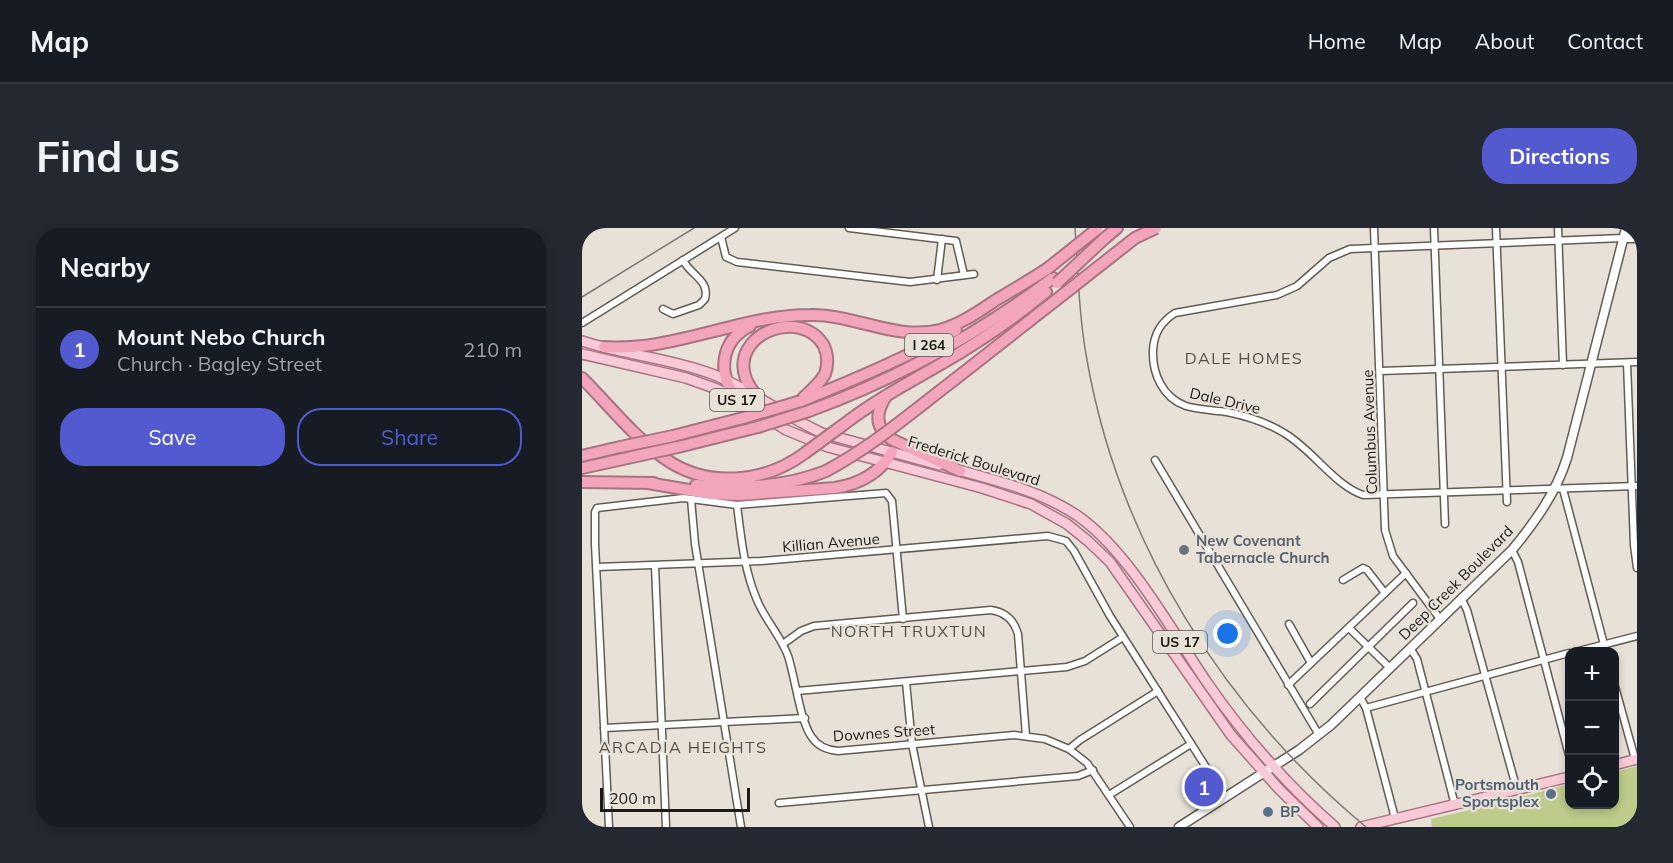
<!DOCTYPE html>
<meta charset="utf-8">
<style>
:root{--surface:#171b24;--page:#242831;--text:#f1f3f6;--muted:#9ea1a6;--line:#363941;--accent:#535ad0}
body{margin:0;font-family:Mulish,sans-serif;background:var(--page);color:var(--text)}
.controls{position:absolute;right:18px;bottom:18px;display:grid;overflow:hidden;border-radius:12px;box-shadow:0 3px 9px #0003}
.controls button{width:54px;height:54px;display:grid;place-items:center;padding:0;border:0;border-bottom:2px solid var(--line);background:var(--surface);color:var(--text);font:30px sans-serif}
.scale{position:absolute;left:18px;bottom:15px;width:150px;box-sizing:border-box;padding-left:6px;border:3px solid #1c1a17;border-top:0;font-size:16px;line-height:21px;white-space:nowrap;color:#1c1a17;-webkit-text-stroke:4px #e7e1d8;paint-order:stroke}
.you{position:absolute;left:646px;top:406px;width:21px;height:21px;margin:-15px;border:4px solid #fff;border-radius:50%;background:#1a73e8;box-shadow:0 0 0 9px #1a73e833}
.badge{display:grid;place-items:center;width:39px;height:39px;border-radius:50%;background:var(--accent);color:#fff;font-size:20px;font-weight:700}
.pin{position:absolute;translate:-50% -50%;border:3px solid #fff;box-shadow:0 2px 6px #0006}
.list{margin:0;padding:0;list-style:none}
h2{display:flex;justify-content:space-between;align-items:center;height:78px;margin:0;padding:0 24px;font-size:26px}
h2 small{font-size:20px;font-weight:400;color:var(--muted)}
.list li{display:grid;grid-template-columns:39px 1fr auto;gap:18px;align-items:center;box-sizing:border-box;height:84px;padding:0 24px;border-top:2px solid var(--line)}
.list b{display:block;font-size:22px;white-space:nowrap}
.list p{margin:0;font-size:20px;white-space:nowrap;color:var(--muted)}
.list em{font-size:20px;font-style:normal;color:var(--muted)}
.actions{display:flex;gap:12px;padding:18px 24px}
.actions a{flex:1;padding:14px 0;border:2px solid var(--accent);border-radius:24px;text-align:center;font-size:21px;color:var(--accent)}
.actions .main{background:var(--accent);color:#fff}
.icon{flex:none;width:33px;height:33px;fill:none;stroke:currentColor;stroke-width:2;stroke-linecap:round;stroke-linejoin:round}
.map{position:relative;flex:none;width:1055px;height:599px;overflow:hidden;border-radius:24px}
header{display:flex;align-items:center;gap:36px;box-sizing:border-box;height:84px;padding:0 30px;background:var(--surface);border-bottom:2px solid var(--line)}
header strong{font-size:28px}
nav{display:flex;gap:33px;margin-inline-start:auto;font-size:21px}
.intro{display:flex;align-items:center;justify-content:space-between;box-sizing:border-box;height:144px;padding:0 36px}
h1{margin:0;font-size:42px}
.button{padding:15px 27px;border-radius:24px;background:var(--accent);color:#fff;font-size:21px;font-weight:700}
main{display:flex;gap:36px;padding:0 36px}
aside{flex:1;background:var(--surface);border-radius:24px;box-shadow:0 3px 9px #0003}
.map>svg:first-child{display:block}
.green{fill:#becb8b}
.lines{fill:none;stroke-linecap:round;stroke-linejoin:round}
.street-casing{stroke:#615c54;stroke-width:9}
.secondary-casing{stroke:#615c54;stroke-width:11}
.primary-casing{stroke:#a87482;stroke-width:12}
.highway-casing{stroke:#a87482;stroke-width:14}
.street{stroke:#fff;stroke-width:6}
.secondary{stroke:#fff;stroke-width:8}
.primary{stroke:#f8c9d6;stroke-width:9}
.highway{stroke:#f3a5bb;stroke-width:10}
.rail{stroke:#7e7a74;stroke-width:1.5}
.highway-bridge-casing{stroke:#a87482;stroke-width:14;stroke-linecap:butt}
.highway-bridge{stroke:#f3a5bb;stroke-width:10}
.worship-dot{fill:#6b7280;stroke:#e7e1d8;stroke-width:2}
.service-dot{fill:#5c6f8a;stroke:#e7e1d8;stroke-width:2}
.labels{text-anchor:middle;stroke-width:4.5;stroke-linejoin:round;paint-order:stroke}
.shield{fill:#e7e1d8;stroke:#595651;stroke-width:1.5}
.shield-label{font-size:14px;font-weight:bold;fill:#1c1a17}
.street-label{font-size:15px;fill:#1c1a17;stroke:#e7e1d8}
.worship-label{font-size:15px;font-weight:bold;fill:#5b616d;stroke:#e7e1d8;text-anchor:start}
.service-label{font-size:15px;font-weight:bold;fill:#4e5e75;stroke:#e7e1d8;text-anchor:end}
.neighbourhood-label{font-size:16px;letter-spacing:1.5px;fill:#544f47;stroke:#e7e1d8}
</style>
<header>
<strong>Map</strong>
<nav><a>Home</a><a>Map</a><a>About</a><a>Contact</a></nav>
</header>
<div class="intro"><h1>Find us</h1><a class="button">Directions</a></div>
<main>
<aside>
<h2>Nearby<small></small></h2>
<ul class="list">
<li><span class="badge">1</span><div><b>Mount Nebo Church</b><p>Church · Bagley Street</p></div><em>210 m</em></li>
</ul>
<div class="actions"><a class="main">Save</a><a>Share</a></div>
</aside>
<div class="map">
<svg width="1055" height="599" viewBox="0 0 1055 599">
<rect width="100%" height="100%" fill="#e7e1d8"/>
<polygon class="green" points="1055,538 1055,599 850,599 849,591 913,576 987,556 987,576 1032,576 1033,544"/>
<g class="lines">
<defs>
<g id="street">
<polyline points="267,0 374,13 382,47"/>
<polyline points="792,0 803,302 811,328 858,391"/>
<polyline points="852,0 863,296"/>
<polyline points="914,0 925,274"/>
<polyline points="976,0 981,137"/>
<polyline points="139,9 144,29 155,34 328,54 392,46"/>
<path d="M1041 10 768 21 747 30 715 58 695 67 593 85C579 94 572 105 571 122 570 146 581 170 604 178 617 182 632 182 645 184 665 188 684 194 702 205 730 221 752 257 781 267L1055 258"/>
<polyline points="355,52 360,11"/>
<path d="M81 81 91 86 117 77 123 71C128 52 108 47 101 32"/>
<polyline points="0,95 153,0"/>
<polyline points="1045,135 1052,317 1055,340"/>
<polyline points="798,143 1055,134"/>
<polyline points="573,232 737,507"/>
<polyline points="981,261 1024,424"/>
<polyline points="109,271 113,316 159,599"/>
<path d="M155 277C159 309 162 342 175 372 183 392 199 408 206 428 213 449 218 492 229 508 235 518 245 522 256 523L432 507 463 511 487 521 505 535 548 599"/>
<polyline points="930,322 936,334 987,527"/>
<polyline points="73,338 84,599"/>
<polyline points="15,339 179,333 466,308 484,313 492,323 528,388 643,569"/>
<polyline points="761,352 781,340 785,342 803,365"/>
<polyline points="879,370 885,382 935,562"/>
<polyline points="707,396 729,435"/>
<polyline points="767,400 808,440"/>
<path d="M201 416 219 403 232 398 409 382C423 384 432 392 436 406L444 508"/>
<polyline points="828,420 835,431 873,577"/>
<polyline points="993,424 1055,408"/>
<polyline points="324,454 330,516 347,599"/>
<polyline points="1032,455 1053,531"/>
<polyline points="706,457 824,345"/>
<polyline points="215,463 485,439 503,433 541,409"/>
<polyline points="778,469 784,480 813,590"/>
<polyline points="728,476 831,375"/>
<polyline points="784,480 987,425"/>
<polyline points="22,500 223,490"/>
<polyline points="487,521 498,512 576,463"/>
<polyline points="527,567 609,516"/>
<polyline points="197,575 496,548 511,542"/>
<polyline points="27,599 13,316 13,284 15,280 101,270 155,277 304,265 310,273 321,391"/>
</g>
<g id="secondary">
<polyline points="1041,10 1055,10"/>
<path d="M597 599 717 522 749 497 930 322C953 294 974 265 985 230L1044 0"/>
</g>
<g id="primary">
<path d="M0 113C43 127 88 130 130 146 169 161 202 188 240 205L357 237"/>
<polyline points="0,126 104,150 135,161 155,171 204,202 246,219 400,260 449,276 485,296 506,313 528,334 649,507 697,561 736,599"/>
<path d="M373 241C416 253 459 263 496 288 547 324 588 400 624 453 661 507 704 556 753 599"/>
<polyline points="1032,537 1055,531"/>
<polyline points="779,599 987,549"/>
</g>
<g id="highway">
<polyline points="523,10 535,0"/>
<path d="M22 119C92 124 158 87 228 87 273 86 313 113 358 102 379 96 396 84 414 72 431 62 448 52 465 41"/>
<path d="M0 150C26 176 51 208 82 230 125 261 183 255 223 225"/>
<polyline points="372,152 483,65"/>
<path d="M304 168C294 184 292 199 309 211L378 243"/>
<path d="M155 171C135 146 138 113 168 98"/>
<path d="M177 171C172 165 167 158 164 151 147 106 219 78 242 118 246 127 246 137 243 146 238 155 229 163 221 170"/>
<path d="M219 173C272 152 324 130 374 102"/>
<path d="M227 183C315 151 396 106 471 50"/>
<path d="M261 197C299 168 336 150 376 126 407 107 436 87 464 64"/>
<polyline points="91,208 161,190"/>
<polyline points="96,219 176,199"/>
<polyline points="0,228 38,219"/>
<polyline points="0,240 50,229"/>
<polyline points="0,254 72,255"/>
<path d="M66 255 130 266 157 267 253 260C277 256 298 245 310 224"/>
<path d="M114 257C159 260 202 260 244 243"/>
</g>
</defs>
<use href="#street" class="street-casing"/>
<use href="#secondary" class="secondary-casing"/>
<use href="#primary" class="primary-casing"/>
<use href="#highway" class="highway-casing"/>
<use href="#street" class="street"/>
<use href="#secondary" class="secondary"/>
<use href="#primary" class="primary"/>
<use href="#highway" class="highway"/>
<g class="rail">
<path d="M493 0C496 44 497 89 505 132 537 315 642 481 784 599"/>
<polyline points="0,69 112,0"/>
</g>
<defs>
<g id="highway-bridge">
<polyline points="465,41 515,1"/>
<polyline points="475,55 523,10"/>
<polyline points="483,65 553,10 574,0"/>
<polyline points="161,190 219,173"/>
<polyline points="176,199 227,183"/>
<polyline points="38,219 91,208"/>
<polyline points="223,225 261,197"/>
<polyline points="50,229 96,219"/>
<path d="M244 243C291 218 330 184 372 152"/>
</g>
</defs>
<use href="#highway-bridge" class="highway-bridge-casing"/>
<use href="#highway-bridge" class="highway-bridge"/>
</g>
<circle class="worship-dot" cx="602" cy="322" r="6"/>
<g class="service-dot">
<circle cx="969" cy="566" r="6"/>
<circle cx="686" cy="584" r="6"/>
</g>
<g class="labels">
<g class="shield">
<rect x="323" y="106" width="48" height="22" rx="4.5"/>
<rect x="128" y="161" width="54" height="22" rx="4.5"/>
<rect x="571" y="403" width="54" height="22" rx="4.5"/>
</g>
<g class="shield-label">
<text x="347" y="122">I 264</text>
<text x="155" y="177">US 17</text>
<text x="598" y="419">US 17</text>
</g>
<g class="street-label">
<text transform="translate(643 173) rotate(13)" y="5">Dale Drive</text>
<text transform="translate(788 204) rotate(-92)" y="5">Columbus Avenue</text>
<text transform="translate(392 233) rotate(17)" y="5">Frederick Boulevard</text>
<text transform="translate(249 315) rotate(-5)" y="5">Killian Avenue</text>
<text transform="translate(874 355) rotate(-45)" y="5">Deep Creek Boulevard</text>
<text transform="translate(302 505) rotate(-4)" y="5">Downes Street</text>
</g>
<g class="worship-label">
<text x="614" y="318">New Covenant<tspan x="614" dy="17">Tabernacle Church</tspan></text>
</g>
<g class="service-label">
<text x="957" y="562">Portsmouth<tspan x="957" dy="17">Sportsplex</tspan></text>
<text x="698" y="589" text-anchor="start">BP</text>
</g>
<g class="neighbourhood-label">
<text x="662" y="136">DALE HOMES</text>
<text x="327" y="409">NORTH TRUXTUN</text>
<text x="101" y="525">ARCADIA HEIGHTS</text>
</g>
</g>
</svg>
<div class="controls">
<button>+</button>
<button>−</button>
<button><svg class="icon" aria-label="locate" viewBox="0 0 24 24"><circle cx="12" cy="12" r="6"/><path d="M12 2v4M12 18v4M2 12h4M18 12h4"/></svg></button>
</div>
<div class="scale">200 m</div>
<div class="you"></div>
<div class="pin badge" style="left:622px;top:559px">1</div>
</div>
</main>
